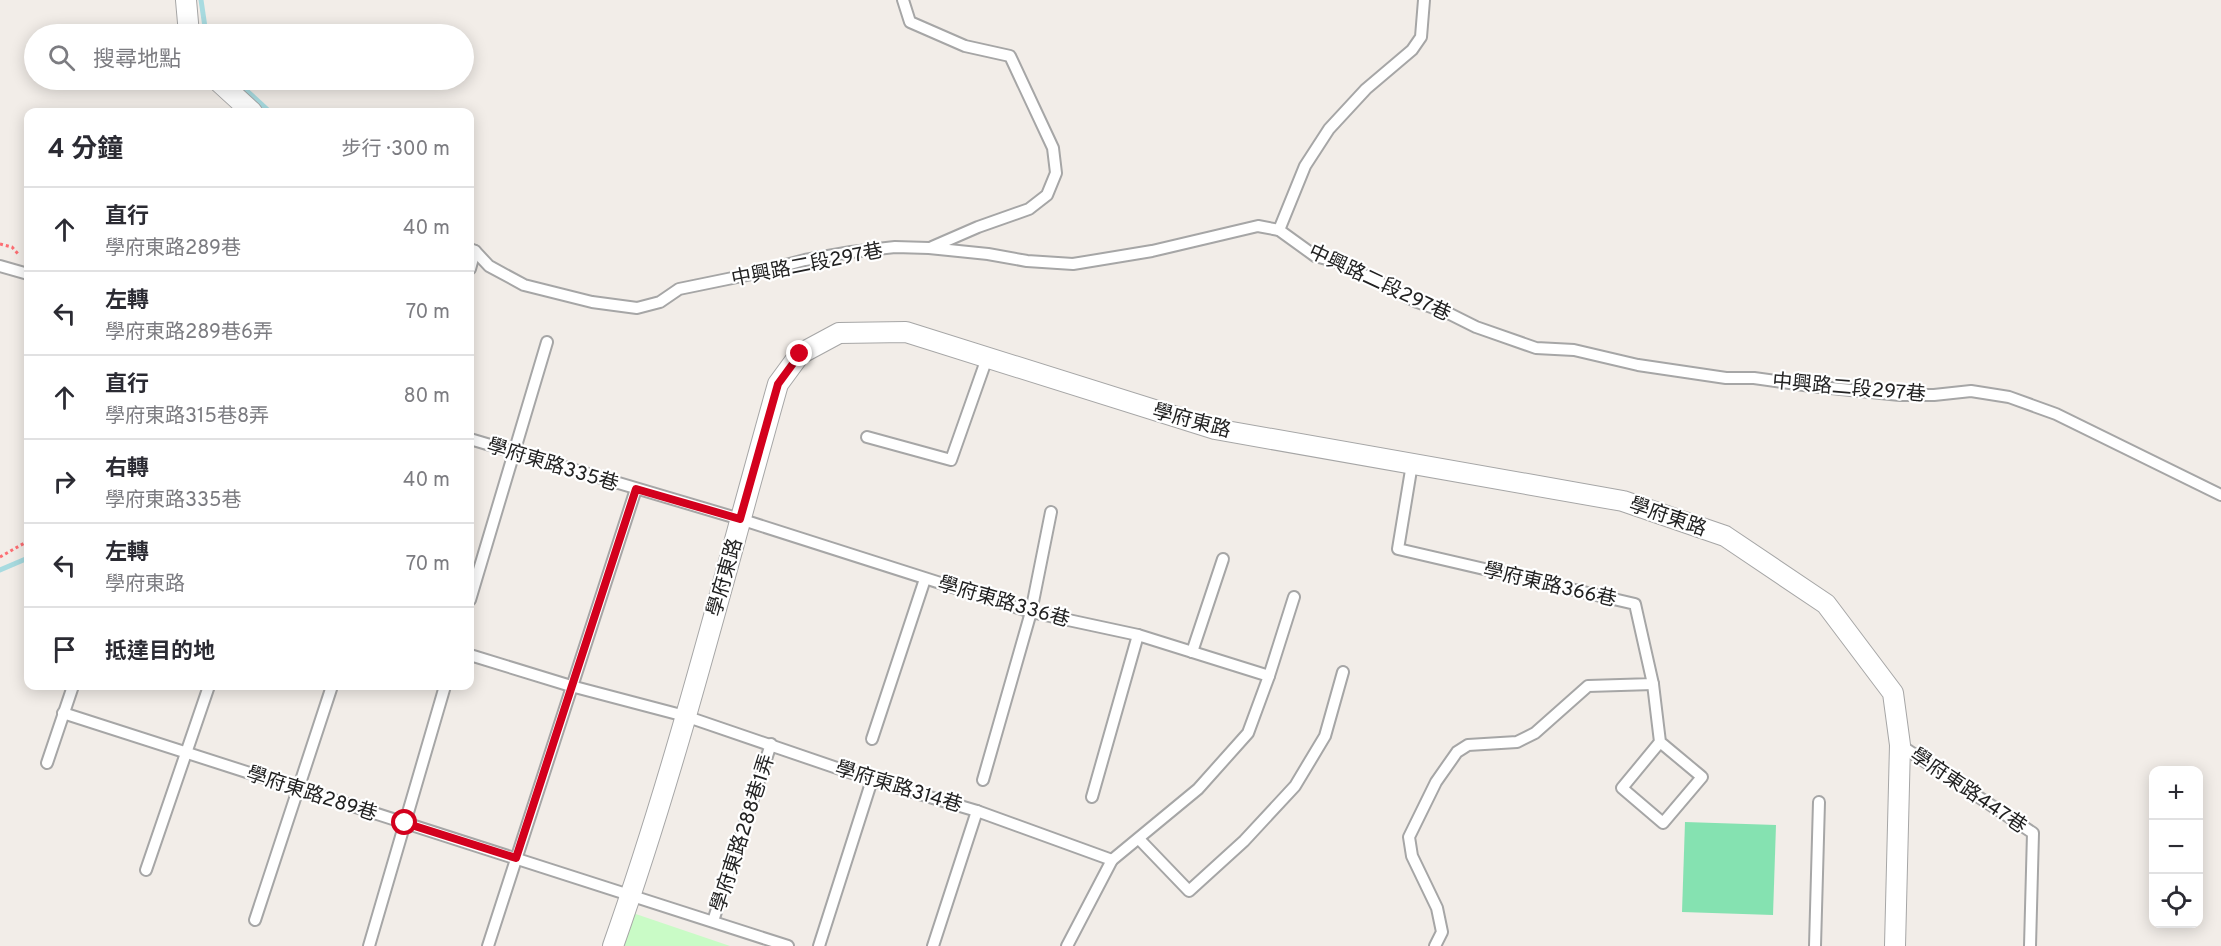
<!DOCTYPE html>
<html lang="zh-TW">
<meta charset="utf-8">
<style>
:root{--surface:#fff;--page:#f2f2f3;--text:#2b2b33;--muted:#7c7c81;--line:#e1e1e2}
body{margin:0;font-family:Overpass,"Noto Sans TC",sans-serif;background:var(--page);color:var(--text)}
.controls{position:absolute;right:18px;bottom:18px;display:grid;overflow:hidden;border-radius:12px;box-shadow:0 3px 15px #0003}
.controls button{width:54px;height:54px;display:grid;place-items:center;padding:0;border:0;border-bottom:2px solid var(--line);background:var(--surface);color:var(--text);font:30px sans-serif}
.stop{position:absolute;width:18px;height:18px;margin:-14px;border:4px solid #d3001d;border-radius:50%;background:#fff}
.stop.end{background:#d3001d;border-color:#fff;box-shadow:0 2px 6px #0008}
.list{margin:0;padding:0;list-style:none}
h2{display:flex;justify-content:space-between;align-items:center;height:78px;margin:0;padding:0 24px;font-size:26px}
h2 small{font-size:20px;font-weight:400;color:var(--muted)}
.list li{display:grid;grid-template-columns:39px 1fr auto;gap:18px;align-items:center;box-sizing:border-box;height:84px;padding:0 24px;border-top:2px solid var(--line)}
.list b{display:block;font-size:22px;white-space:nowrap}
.list p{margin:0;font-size:20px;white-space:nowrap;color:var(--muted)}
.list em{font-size:20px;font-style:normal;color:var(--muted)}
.icon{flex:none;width:33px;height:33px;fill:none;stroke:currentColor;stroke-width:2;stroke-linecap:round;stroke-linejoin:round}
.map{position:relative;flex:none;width:2221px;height:946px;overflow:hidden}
.search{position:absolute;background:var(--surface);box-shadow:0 3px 15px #0003;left:24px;top:24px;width:450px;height:66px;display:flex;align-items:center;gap:15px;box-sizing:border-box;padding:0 21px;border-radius:33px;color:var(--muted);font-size:22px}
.panel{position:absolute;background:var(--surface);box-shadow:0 3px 15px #0003;left:24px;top:108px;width:450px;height:582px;border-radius:12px}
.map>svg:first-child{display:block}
.park{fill:#c9fbc6}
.pitch{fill:#85e2b1}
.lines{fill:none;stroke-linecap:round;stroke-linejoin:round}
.stream{stroke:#a8dbe0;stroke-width:5}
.lane-casing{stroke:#a6a6a6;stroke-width:14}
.street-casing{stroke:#a6a6a6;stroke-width:22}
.path{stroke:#fd6e73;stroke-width:3;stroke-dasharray:3 3;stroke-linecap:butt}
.lane{stroke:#fff;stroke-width:10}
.street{stroke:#fff;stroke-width:20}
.route{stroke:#d3001d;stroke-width:8}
.labels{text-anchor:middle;stroke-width:4.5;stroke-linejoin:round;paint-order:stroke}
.street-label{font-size:20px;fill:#222;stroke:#fff}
</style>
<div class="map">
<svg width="2221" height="946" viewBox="0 0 2221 946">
<rect width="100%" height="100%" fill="#f2ede8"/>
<polygon class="park" points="624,910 730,946 612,946"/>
<polygon class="pitch" points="1685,822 1776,825 1773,915 1682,912"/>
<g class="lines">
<g class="stream">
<polyline points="201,0 206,34"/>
<polyline points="235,80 270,112"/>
<polyline points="0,570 28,558"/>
</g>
<defs>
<g id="lane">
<polyline points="903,0 910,22 965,46 1010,56 1053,148 1056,173 1047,195 1029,209 978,227 932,247"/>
<polyline points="1279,230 1305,166 1329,129 1366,89 1412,50 1421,37 1424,0"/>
<polyline points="470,249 475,251 489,266 524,285 592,302 637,308 660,302 679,289 752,274 805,260 851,252 895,247 929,248 988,254 1027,261 1073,264 1152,251 1258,226 1279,230 1315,256 1338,262 1417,302 1448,313 1476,327 1536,348 1574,350 1638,365 1726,378 1754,378 1811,386 1900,395 1934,395 1971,391 2009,397 2056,414 2221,495"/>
<polyline points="0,266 28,274"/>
<polyline points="470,269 475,251"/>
<polyline points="867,437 951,460 987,358"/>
<polyline points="470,439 740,519 1031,612 1138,635 1269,676"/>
<polyline points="1412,464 1398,549 1635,604 1653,684 1588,686 1535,733 1517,742 1468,745 1457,752 1436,782 1409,837 1412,856 1437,908 1442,932 1435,946"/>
<polyline points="470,600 547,342"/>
<polyline points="1192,652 1223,559"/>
<polyline points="470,655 571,686 685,716 872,780 977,811 1112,860"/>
<polyline points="1653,684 1660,742 1622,788 1663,823 1702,777 1660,742"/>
<polyline points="63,713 788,946"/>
<polyline points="872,739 925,579"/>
<polyline points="1900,745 2033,833 2030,946"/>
<polyline points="47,763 73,686"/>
<polyline points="983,780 1031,612 1051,512"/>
<polyline points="1092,797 1138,635"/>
<polyline points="1139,839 1189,891 1244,841 1295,786 1325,736 1343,672"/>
<polyline points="146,870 209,686"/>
<polyline points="255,920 332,686"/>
<polyline points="713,921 771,744"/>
<polyline points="369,946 445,686"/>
<polyline points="488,946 636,489"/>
<polyline points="819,946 872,780"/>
<polyline points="933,946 977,811"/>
<polyline points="1067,946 1112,860 1198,789 1248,733 1269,676 1294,597"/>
<polyline points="1815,946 1819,802"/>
</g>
<g id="street">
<polyline points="186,0 189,34"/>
<polyline points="217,80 252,112"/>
<path d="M613 946C678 762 725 572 778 384L800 354 839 333 906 332 1215 429 1623 501 1725 536 1826 604 1893 693 1900 745 1895 946"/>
</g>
</defs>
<use href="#lane" class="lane-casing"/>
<use href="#street" class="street-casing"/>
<g class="path">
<polyline points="0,244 12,247 19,255"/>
<polyline points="0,557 28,541"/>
</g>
<use href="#lane" class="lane"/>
<use href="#street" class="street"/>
</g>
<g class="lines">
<polyline class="route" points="405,823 516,858 636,489 740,519 778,384 800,354"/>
</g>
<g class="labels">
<g class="street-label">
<text transform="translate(807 264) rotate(-11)" y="7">中興路二段297巷</text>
<text transform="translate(1380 282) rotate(25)" y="7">中興路二段297巷</text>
<text transform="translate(1849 387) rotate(5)" y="7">中興路二段297巷</text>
<text transform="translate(1192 420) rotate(15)" y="7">學府東路</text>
<text transform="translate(553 464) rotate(17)" y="7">學府東路335巷</text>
<text transform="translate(1668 516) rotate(19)" y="7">學府東路</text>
<text transform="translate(724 577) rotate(-74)" y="7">學府東路</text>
<text transform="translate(1550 584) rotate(13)" y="7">學府東路366巷</text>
<text transform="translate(1004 601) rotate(16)" y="7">學府東路336巷</text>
<text transform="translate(899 786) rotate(17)" y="7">學府東路314巷</text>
<text transform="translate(1969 790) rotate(34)" y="7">學府東路447巷</text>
<text transform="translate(312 793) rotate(18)" y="7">學府東路289巷</text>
<text transform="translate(742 833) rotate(-72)" y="7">學府東路288巷1弄</text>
</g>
</g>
</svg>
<div class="controls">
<button>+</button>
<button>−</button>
<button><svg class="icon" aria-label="locate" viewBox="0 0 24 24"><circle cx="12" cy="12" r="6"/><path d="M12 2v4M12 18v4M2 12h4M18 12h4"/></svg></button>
</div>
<div class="stop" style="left:405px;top:823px"></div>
<div class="stop end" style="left:800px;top:354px"></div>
<div class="search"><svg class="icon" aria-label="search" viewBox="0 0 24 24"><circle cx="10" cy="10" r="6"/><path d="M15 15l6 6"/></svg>搜尋地點</div>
<section class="panel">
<h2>4 分鐘<small>步行 · 300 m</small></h2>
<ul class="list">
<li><svg class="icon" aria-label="ahead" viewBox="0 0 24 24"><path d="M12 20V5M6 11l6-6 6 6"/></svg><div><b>直行</b><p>學府東路289巷</p></div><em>40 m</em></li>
<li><svg class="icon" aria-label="left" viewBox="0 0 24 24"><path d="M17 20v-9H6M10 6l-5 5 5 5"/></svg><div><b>左轉</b><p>學府東路289巷6弄</p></div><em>70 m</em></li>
<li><svg class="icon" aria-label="ahead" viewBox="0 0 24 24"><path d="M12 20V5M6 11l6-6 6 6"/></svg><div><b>直行</b><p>學府東路315巷8弄</p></div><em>80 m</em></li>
<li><svg class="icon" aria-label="right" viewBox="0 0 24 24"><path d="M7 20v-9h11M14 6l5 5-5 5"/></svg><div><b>右轉</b><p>學府東路335巷</p></div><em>40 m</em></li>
<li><svg class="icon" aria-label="left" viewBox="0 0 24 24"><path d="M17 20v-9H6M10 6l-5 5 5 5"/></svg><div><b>左轉</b><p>學府東路</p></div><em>70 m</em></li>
<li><svg class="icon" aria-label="arrive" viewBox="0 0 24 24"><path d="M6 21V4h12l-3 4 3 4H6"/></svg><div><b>抵達目的地</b></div></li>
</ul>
</section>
</div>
